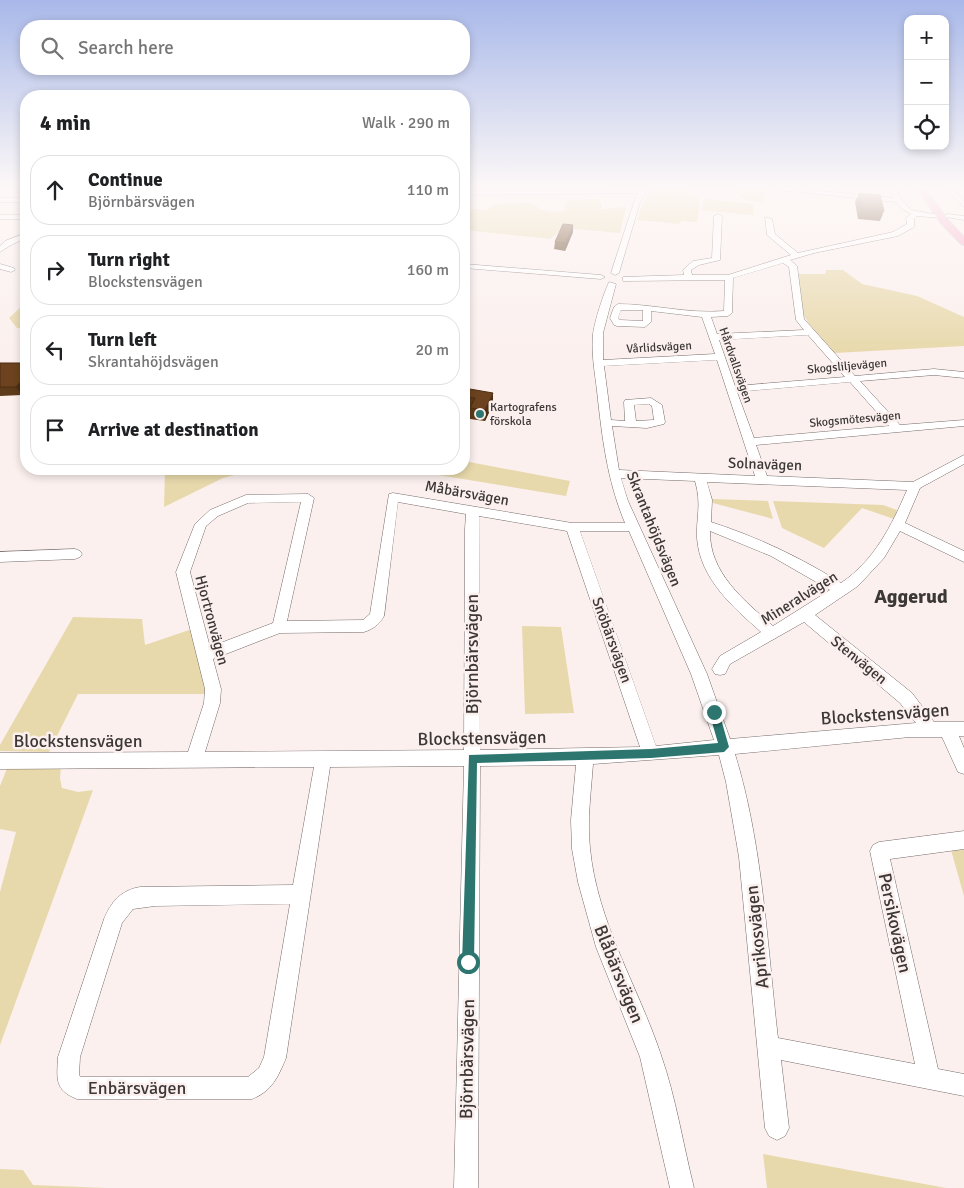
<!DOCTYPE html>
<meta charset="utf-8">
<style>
:root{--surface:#fff;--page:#f6f6f6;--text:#202124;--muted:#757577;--line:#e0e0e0}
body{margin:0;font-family:Signika,sans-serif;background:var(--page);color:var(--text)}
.controls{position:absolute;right:15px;top:15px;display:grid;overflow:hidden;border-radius:10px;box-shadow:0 2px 8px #0003}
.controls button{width:45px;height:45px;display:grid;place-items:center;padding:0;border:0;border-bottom:1px solid var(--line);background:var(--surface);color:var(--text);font:25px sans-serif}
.stop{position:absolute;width:15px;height:15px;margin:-11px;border:4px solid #2d756f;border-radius:50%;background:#fff}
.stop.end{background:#2d756f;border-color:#fff;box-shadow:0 1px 5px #0008}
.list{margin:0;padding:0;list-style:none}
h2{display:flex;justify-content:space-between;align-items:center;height:65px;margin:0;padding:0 20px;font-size:21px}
h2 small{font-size:16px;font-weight:400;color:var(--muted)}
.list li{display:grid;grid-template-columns:32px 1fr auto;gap:15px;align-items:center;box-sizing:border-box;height:70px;margin:0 10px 10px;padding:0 10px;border:1px solid var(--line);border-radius:20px}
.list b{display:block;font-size:19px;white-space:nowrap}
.list p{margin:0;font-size:16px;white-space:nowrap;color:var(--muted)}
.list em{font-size:16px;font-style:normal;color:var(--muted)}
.icon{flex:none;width:28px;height:28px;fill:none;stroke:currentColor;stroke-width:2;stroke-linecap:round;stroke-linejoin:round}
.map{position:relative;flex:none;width:964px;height:1188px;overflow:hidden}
.search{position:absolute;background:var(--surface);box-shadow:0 2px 8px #0003;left:20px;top:20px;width:450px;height:55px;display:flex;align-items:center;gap:12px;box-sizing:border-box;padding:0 18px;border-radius:20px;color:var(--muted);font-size:19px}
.panel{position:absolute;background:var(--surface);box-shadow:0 2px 8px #0003;left:20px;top:90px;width:450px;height:385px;border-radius:20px}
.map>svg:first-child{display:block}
.green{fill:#e8d9ac}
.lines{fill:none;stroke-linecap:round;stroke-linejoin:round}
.minor-casing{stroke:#756b6a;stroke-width:1}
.major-casing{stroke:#d0cfcf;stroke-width:2}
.minor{fill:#fff;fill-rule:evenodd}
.major{fill:#f7adcb;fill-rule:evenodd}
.wall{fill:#5d3a1a}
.shaded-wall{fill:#4c2f15}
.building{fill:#6c431e;stroke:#4c2f15}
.route{fill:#2d756f}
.poi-dot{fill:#2d756f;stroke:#fbf0ee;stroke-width:2}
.labels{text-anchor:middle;stroke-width:5;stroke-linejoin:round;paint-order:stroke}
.far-street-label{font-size:12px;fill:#3c3837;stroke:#fbf0ee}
.far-poi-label{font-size:12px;fill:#3c3837;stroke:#fbf0ee;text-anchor:start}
.street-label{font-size:15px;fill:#3c3837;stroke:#fbf0ee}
.near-street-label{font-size:18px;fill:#3c3837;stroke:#fbf0ee}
.district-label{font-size:20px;font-weight:bold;fill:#3c3837;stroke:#fbf0ee}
</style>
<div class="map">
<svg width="964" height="1188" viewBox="0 0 964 1188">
<rect width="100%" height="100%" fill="#fbf0ee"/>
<g class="green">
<polygon points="653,187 683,187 682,194 695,196 699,199 700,204 697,222 681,221 680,224 637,220 643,203"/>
<path d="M737 187H766L763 202C749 201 740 202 737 187Z"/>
<path d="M599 199 602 209 626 207 620 233 563 228 550 239 464 230V209L488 210 495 204 531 203C540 210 554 214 565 210L566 201Z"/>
<polygon points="704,199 753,204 753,215 702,210"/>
<polygon points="826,270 843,270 862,284 917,296 964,317 964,346 834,353 809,324 803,314 798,274 825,274"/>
<polygon points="26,302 26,328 17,328 9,318"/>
<polygon points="464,461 570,481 566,496 402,469 464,469"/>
<polygon points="165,469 258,469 223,478 164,507"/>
<polygon points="712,499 768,501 773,519 713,503"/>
<polygon points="773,501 883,505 897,510 894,519 862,508 824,548 782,528"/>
<polygon points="73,617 142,619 145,645 192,629 208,694 78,694 49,752 0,751 0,745"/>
<polygon points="522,626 561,627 574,713 525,714"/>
<polygon points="8,766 61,766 60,778 62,788 78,792 93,790 0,1045 0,892 16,832 0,829 0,786"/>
<polygon points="963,849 964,851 964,896 951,850"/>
<polygon points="763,1154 946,1188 767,1188"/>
<polygon points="0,1169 23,1170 33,1185 107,1188 0,1188"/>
</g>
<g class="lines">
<defs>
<g id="minor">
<polygon points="642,187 648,187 640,202 619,273 615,275 611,273 634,202 638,193 464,195 464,191 641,189"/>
<path d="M780 187 894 198 888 187H894L903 202 912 210 944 216 940 218 917 216 914 219V227L898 236 814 253 790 260 797 266 804 319 855 376 934 369 964 372V378L934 375 860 381 900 425 964 420V426L756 445 767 476 913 482 964 455V464L920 488 905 523 964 551V562L900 531 884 558 858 586 815 615 912 693 934 722H964V736H959L964 748V774L958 772 942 737H910L735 754C763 845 767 944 778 1038L915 1064 870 851 873 845 879 842 964 831V849L890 859 938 1069 964 1074V1096L781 1060 789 1128 785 1136 777 1140 769 1136 765 1128 739 857 726 782 719 755 593 764C591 792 587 820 590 848 597 922 638 986 661 1055 676 1098 683 1144 694 1188H670L640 1057 596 947 578 882 572 849 571 820 576 765 480 766 478 1188H454L464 766 330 767 286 1058C278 1077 272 1091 252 1099H77C54 1090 57 1078 58 1057L104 919C111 902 121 890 140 887L293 885 314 767 0 769V753L188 752 204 703 205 689 176 572 195 524 210 510 246 495 308 494 314 498 287 621 363 620 370 614 389 494 393 493 572 523H625C607 480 602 437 597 391 595 373 591 353 593 334 595 320 603 295 609 282L616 284 603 333V360L715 354 702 317 651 311V322L645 327 617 326 614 325 610 318 614 307 618 304C653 304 688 314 724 311L725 280 626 281H623V277L684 275 683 270 693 261 712 258 714 216 718 214 722 216 720 260 699 265 691 270 692 275H728L791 255 767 235 765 217 772 219 775 234 798 253 893 232 907 224 906 218 911 214 902 209 896 202 778 190 777 189ZM783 263 789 267 796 320 804 330 717 334 711 317 728 316 732 313 733 278ZM621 310H643V321L620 320 618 318ZM808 335 845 377 735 386 719 340ZM717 360 755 476 619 470 612 426 647 428 664 424 665 422 662 405 651 398 625 400 624 402 625 421 611 420 604 366ZM850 382 889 426 754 438 737 392ZM649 404 652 406 654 420 636 421 634 405ZM621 478 695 481C702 505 696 517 697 538 700 579 733 607 761 632L720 656 712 669 715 674 720 675 725 674 730 664 804 622 900 703 916 723 730 739 707 674 628 501ZM707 482 907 490C892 525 874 561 841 583 800 557 757 537 711 522L712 500ZM301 502 273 623 210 647 190 572 206 526 218 516 248 503ZM398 502 466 514 465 529 464 750 205 752 220 703 221 689 213 659 280 633 364 632C373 629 379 625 384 616ZM479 516 567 531 640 747 480 750ZM580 531H629L691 674 714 740 656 746ZM710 531 771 556 830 590 773 626C744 600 709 573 710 531ZM290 904 264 1057 259 1068 248 1077H81L79 1075 80 1057 122 923 133 909 155 906Z"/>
<polygon points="948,187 954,187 956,192 964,201 964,207 951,194"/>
<rect x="0" y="198" width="26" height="4"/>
<polygon points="948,214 964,216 964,220 946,217 944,216"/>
<rect x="0" y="215" width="26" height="4"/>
<polygon points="26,233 26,238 11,245 0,252 0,246 5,241"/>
<polygon points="0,264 14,268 15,270 11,272 0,269"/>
<polygon points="464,264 601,275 605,277 601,279 464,268"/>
<polygon points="75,549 80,551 82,554 80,557 75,559 0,562 0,552"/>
</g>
<polygon id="major" points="916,187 924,187 947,219 964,237 964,245 961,244 941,223"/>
</defs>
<use href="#minor" class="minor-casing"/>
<use href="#major" class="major-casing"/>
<use href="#minor" class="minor"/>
<use href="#major" class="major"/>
</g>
<g class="wall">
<polygon points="859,193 884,211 880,221 858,219 855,202"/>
<polygon points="573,232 565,251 554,249 555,242"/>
<polygon points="0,363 26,363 26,389 22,395 0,396"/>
<polygon points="464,388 493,404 485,421 470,419 470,409 464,408"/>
</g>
<g class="shaded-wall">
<polygon points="573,225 573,232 565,251 566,243"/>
<polygon points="24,378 26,382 26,389 22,395 16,387"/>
<polygon points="493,393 493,404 485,421 485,410"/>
</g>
<g class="building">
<polygon points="859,193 880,195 884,211 862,209"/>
<polygon points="563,224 573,225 566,243 555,242"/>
<polygon points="0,363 26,363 26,378 24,378 16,387 0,387"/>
<polygon points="464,388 493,393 485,410 470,408 475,398 464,397"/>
</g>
<linearGradient id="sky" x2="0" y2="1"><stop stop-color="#a8b8e9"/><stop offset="0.53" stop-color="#fdf8f7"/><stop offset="1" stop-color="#fdf8f7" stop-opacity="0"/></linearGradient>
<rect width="964" height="353" fill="url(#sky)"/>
<polygon class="route" points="714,708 719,712 729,747 724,752 651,758 477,763 474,962 472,967 468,968 464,967 462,962 469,755 651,749 718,743 709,712"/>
<circle class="poi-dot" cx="480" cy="414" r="5"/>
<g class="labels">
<g class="far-street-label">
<text transform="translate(659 347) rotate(-3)" y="4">Vårlidsvägen</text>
<text transform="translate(736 365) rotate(71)" y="4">Hårdvallsvägen</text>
<text transform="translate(847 366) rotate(-5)" y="4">Skogsliljevägen</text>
<text transform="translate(855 419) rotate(-5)" y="4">Skogsmötesvägen</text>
</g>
<g class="far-poi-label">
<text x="490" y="411">Kartografens<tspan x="490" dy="14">förskola</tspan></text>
</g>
<g class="street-label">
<text transform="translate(765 464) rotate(2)" y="5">Solnavägen</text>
<text transform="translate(467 493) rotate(10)" y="5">Måbärsvägen</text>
<text transform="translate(654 529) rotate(68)" y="5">Skrantahöjdsvägen</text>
<text transform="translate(799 598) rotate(-32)" y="5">Mineralvägen</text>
<text transform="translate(212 620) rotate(75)" y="5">Hjortronvägen</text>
<text transform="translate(612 640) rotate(70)" y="5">Snöbärsvägen</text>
<text transform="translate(859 660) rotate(39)" y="5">Stenvägen</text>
</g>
<g class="near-street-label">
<text transform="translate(472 654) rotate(-90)" y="6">Björnbärsvägen</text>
<text transform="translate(885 714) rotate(-4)" y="6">Blockstensvägen</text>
<text transform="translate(482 738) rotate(-1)" y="6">Blockstensvägen</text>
<text x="78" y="747">Blockstensvägen</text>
<text transform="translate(895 923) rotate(78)" y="6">Persikovägen</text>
<text transform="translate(757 937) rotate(-96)" y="6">Aprikosvägen</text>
<text transform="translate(619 974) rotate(68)" y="6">Blåbärsvägen</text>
<text transform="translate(467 1059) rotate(-89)" y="6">Björnbärsvägen</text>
<text x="137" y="1094">Enbärsvägen</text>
</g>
<g class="district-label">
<text x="911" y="603">Aggerud</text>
</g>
</g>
</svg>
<div class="controls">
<button>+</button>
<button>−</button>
<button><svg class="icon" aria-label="locate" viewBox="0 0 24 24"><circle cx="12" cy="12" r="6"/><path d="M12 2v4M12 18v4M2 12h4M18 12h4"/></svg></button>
</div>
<div class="stop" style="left:468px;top:962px"></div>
<div class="stop end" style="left:714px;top:712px"></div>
<div class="search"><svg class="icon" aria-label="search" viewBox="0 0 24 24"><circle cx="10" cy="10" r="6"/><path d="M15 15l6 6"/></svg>Search here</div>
<section class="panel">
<h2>4 min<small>Walk · 290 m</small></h2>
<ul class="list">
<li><svg class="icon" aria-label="ahead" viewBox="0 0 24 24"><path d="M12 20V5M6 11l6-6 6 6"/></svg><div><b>Continue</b><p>Björnbärsvägen</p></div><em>110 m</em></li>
<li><svg class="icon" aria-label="right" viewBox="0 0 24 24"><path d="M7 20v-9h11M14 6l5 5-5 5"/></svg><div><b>Turn right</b><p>Blockstensvägen</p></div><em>160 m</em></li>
<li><svg class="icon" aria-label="left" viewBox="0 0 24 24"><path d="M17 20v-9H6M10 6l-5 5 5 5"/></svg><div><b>Turn left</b><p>Skrantahöjdsvägen</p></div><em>20 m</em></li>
<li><svg class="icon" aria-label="arrive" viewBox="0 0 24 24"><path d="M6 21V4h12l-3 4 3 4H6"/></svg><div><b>Arrive at destination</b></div></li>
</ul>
</section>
</div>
